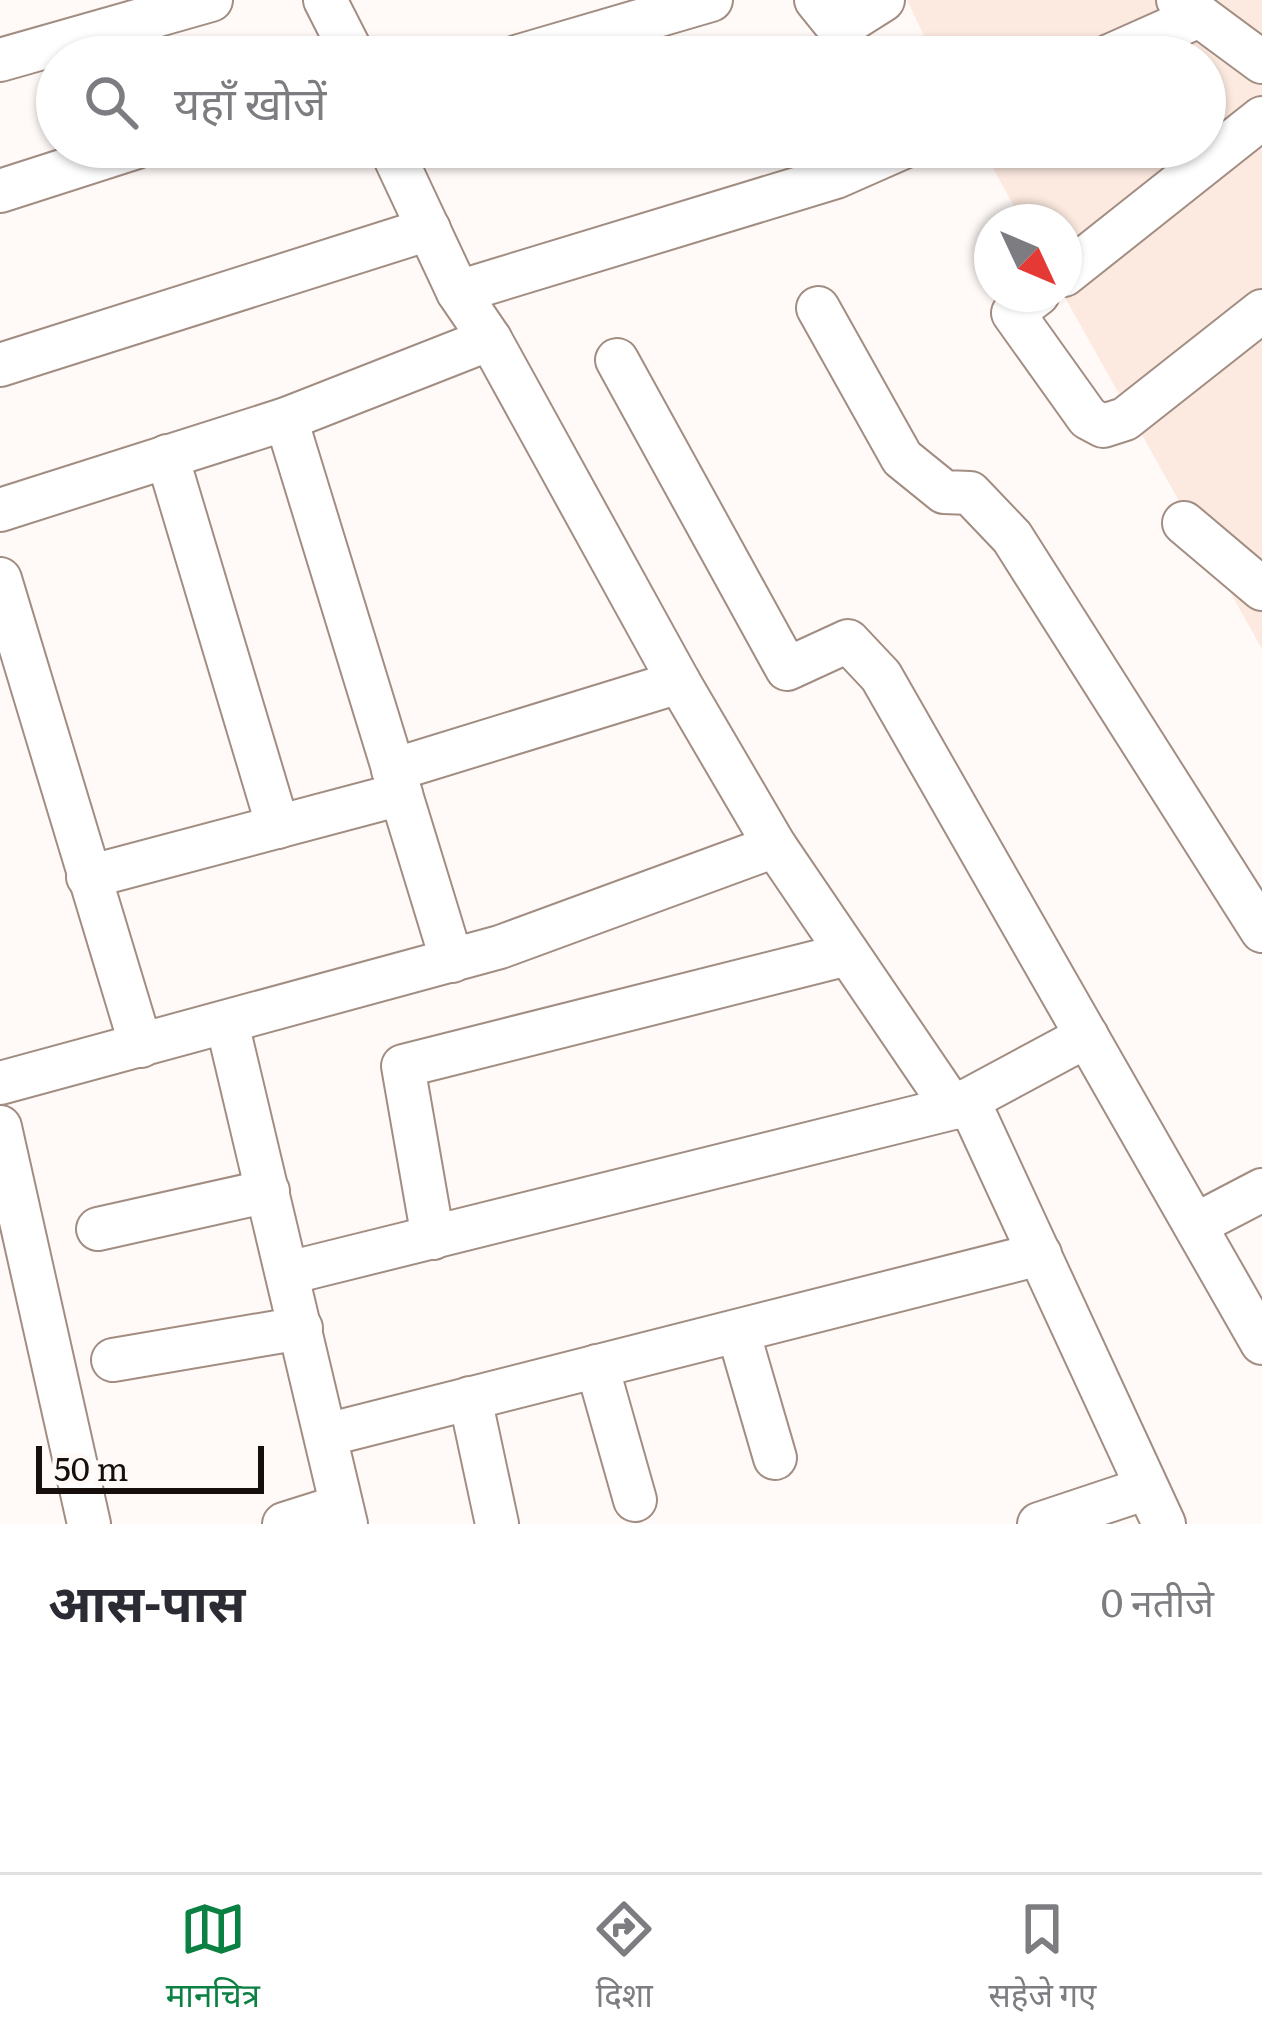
<!DOCTYPE html>
<html lang="hi">
<meta charset="utf-8">
<style>
:root{--surface:#fff;--page:#f2f2f3;--text:#2b2b33;--muted:#7c7c81;--line:#e1e1e2;--accent:#0b8043}
body{margin:0;font-family:Literata,"Noto Sans Devanagari",serif;background:var(--page);color:var(--text)}
.compass{position:absolute;left:974px;top:204px;width:108px;height:108px;border-radius:50%;background:var(--surface);box-shadow:0 3px 9px #0004;rotate:134deg}
.scale{position:absolute;left:36px;bottom:30px;width:228px;box-sizing:border-box;padding-left:12px;border:6px solid #160f0b;border-top:0;font-size:33px;line-height:42px;white-space:nowrap;color:#160f0b;-webkit-text-stroke:9px #fffaf8;paint-order:stroke}
.list{margin:0;padding:0;list-style:none}
h2{display:flex;justify-content:space-between;align-items:center;height:156px;margin:0;padding:0 48px;font-size:51px}
h2 small{font-size:39px;font-weight:400;color:var(--muted)}
.icon{flex:none;width:66px;height:66px;fill:none;stroke:currentColor;stroke-width:2;stroke-linecap:round;stroke-linejoin:round}
.map{position:relative;flex:none;width:1262px;height:1524px;overflow:hidden}
.search{position:absolute;background:var(--surface);box-shadow:0 3px 9px #0004;left:36px;right:36px;top:36px;height:132px;display:flex;align-items:center;gap:30px;box-sizing:border-box;padding:0 42px;border-radius:66px;color:var(--muted);font-size:45px}
.sheet{height:348px;background:var(--surface)}
nav{display:flex;justify-content:space-around;align-items:center;box-sizing:border-box;height:168px;border-top:3px solid var(--line);background:var(--surface);font-size:33px;color:var(--muted)}
nav a{display:grid;justify-items:center;gap:6px}
nav .on{color:var(--accent)}
.map>svg:first-child{display:block}
.built{fill:#fceae0}
.lines{fill:none;stroke-linecap:round;stroke-linejoin:round}
.minor-casing{stroke:#a28d82;stroke-width:46}
.minor{stroke:#fff;stroke-width:42}
</style>
<div class="map">
<svg width="1262" height="1524" viewBox="0 0 1262 1524">
<rect width="100%" height="100%" fill="#fffaf8"/>
<polygon class="built" points="907,0 1262,0 1262,649 1063,294 1064,222 1023,222 981,147 1205,147 1205,57 934,57"/>
<g class="lines">
<defs>
<g id="minor">
<polyline points="325,0 354,57"/>
<polyline points="816,0 833,21 845,24 883,0"/>
<polyline points="1178,0 1262,62"/>
<polyline points="516,57 711,0"/>
<polyline points="1107,57 1199,16"/>
<polyline points="0,60 211,0"/>
<polyline points="390,147 458,292 490,339 679,682 775,846 953,1108"/>
<polyline points="0,191 137,147"/>
<polyline points="1064,275 1262,118"/>
<polyline points="458,292 836,177 904,147"/>
<polyline points="1038,294 1013,313 1088,418 1103,426 1125,419 1262,311"/>
<polyline points="818,308 902,458 944,492 970,493 1012,537 1262,931"/>
<polyline points="617,360 787,669 848,641 881,676 1262,1343"/>
<polyline points="0,365 429,229"/>
<polyline points="286,419 452,961"/>
<polyline points="167,456 278,827"/>
<polyline points="0,510 286,419 490,339"/>
<polyline points="1184,523 1262,589"/>
<polyline points="0,579 141,1046"/>
<polyline points="393,770 679,682"/>
<polyline points="88,877 401,794"/>
<polyline points="227,1023 346,1524"/>
<polyline points="0,1083 500,947 775,846"/>
<polyline points="968,1100 1164,1524"/>
<polyline points="0,1127 89,1524"/>
<polyline points="1195,1225 1262,1190"/>
<polyline points="98,1229 268,1191"/>
<polyline points="433,1238 403,1066 848,954"/>
<polyline points="288,1273 953,1108 1087,1036"/>
<polyline points="738,1331 775,1458"/>
<polyline points="113,1360 301,1328"/>
<polyline points="597,1366 635,1500"/>
<polyline points="470,1398 497,1524"/>
<polyline points="326,1435 1040,1254"/>
<polyline points="284,1524 341,1506"/>
<polyline points="1039,1524 1144,1489"/>
</g>
</defs>
<use href="#minor" class="minor-casing"/>
<use href="#minor" class="minor"/>
</g>
</svg>
<svg class="compass" viewBox="-18 -18 36 36"><path d="M0-13l5 13h-10z" fill="#e53935"/><path d="M0 13l5-13h-10z" fill="#7c7c81"/></svg>
<div class="scale">50 m</div>
<div class="search"><svg class="icon" aria-label="search" viewBox="0 0 24 24"><circle cx="10" cy="10" r="6"/><path d="M15 15l6 6"/></svg>यहाँ खोजें</div>
</div>
<section class="sheet">
<h2>आस-पास<small>0 नतीजे</small></h2>
<ul class="list">
</ul>
</section>
<nav>
<a class="on"><svg class="icon" aria-label="map" viewBox="0 0 24 24"><path d="M3 6l6-2 6 2 6-2v14l-6 2-6-2-6 2zM9 4v14M15 6v14"/></svg>मानचित्र</a>
<a><svg class="icon" aria-label="directions" viewBox="0 0 24 24"><path d="M12 3l9 9-9 9-9-9zM9 14v-3h6M13 9l2 2-2 2"/></svg>दिशा</a>
<a><svg class="icon" aria-label="saved" viewBox="0 0 24 24"><path d="M7 4h10v16l-5-4-5 4z"/></svg>सहेजे गए</a>
</nav>
